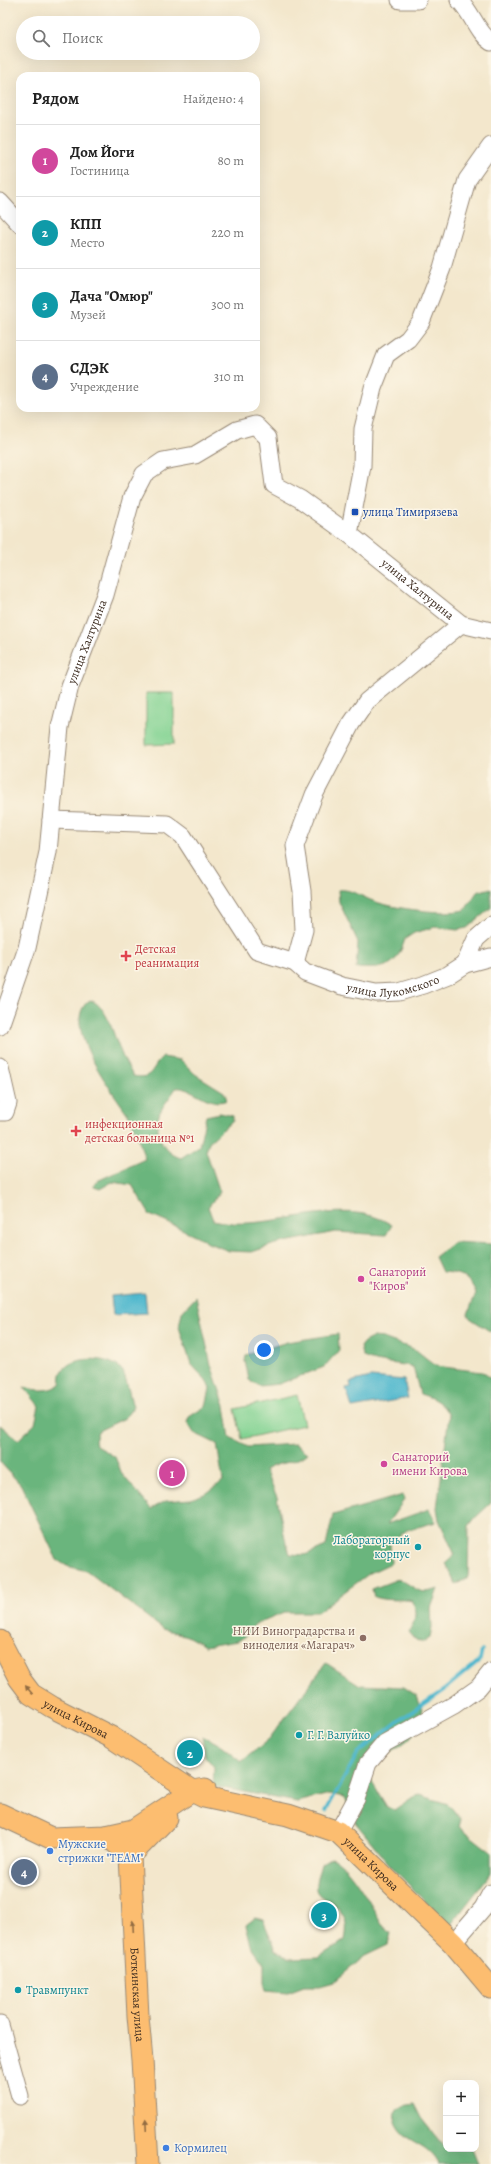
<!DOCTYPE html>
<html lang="ru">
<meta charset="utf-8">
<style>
:root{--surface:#fff;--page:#f2f2f2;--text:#222;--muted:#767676;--line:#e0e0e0;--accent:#1f6fb2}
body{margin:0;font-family:Alegreya,serif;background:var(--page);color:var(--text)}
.controls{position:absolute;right:12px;bottom:12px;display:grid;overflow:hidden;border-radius:8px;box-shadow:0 4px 16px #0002}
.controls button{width:36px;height:36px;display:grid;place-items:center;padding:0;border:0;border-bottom:1px solid var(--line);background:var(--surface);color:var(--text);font:20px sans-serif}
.you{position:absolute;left:264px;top:1350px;width:14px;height:14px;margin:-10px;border:3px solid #fff;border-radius:50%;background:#1a73e8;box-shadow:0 0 0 6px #1a73e833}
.badge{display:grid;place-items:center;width:26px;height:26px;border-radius:50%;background:var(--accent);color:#fff;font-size:13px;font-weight:700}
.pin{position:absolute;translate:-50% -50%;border:2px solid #fff;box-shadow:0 1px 4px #0006}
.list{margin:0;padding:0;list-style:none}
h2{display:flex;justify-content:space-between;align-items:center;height:52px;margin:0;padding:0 16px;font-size:17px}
h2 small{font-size:13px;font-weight:400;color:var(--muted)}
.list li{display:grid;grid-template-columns:26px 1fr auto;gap:12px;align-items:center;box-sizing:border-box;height:72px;padding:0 16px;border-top:1px solid var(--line)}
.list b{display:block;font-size:15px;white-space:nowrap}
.list p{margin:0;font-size:13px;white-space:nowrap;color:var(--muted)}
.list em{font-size:13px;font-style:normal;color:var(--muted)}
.icon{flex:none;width:22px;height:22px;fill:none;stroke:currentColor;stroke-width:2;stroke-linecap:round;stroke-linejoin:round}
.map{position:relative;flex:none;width:491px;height:2164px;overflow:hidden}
.search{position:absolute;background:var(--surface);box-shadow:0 4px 16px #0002;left:16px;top:16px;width:244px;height:44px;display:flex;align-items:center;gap:10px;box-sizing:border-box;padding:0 14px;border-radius:22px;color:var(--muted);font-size:15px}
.panel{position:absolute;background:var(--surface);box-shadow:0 4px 16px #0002;left:16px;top:72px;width:244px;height:340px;border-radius:12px}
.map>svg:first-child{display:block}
.green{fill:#83d393;stroke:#5f7e58}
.forest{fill:#6ab57d;stroke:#52704e}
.water{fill:#50b8ce;stroke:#467176}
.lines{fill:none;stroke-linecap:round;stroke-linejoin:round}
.stream{stroke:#50b8ce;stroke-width:3.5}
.minor-casing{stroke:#978875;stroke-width:19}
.major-casing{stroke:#978875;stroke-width:23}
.minor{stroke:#fff;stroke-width:17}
.major{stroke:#fcbd6f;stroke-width:21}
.oneway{fill:#926c42}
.transit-dot{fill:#1a4fb4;stroke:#fcf5e5;stroke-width:1.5}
.health-dot{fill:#e0444e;stroke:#fcf5e5;stroke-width:1.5}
.hotel-dot{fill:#d1479c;stroke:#fcf5e5;stroke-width:1.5}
.culture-dot{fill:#0f9aa8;stroke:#fcf5e5;stroke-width:1.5}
.education-dot{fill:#8d6e63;stroke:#fcf5e5;stroke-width:1.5}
.shop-dot{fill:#3f7fe0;stroke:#fcf5e5;stroke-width:1.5}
.labels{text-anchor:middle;stroke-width:3;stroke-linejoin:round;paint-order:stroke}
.transit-label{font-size:12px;fill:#164399;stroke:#fcf5e5;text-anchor:start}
.street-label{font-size:12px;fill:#3b2a1e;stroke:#fcf5e5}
.health-label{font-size:12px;fill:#be3a42;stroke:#fcf5e5;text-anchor:start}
.hotel-label{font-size:12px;fill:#b23c85;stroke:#fcf5e5;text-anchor:start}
.culture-label{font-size:12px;fill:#0d838f;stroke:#fcf5e5;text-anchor:start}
.education-label{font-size:12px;fill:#785e54;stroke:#fcf5e5;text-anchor:end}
.shop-label{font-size:12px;fill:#366cbe;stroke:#fcf5e5;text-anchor:start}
</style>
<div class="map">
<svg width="491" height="2164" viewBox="0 0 491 2164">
<rect width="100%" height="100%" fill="#fcf5e5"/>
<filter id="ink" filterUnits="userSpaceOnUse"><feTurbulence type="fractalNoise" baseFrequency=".025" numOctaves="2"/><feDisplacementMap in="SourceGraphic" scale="8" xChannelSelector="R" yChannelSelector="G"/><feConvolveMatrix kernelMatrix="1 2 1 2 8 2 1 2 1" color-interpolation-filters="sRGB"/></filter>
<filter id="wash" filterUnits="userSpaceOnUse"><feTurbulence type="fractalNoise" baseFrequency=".012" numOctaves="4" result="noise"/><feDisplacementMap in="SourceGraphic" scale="16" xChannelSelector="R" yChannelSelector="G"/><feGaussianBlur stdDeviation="0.9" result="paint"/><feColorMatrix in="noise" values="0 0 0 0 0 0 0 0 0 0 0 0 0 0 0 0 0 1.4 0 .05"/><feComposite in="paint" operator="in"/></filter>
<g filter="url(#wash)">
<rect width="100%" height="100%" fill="#f3e7cc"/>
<g class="green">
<polygon points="146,693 174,693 174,744 146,745"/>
<polygon points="297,1395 304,1425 242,1439 235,1409"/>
</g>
<g class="forest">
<path d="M491 888V908L467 928 457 930 435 927 414 933 405 939C396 969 384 969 356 968L358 942 339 902 338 890C350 888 362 897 373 901 395 909 444 915 465 910L477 892Z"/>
<path d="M90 1000C108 1006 113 1035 120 1050 123 1059 129 1068 133 1076 154 1080 150 1068 163 1057L181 1060 195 1074 224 1092 227 1100C208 1108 194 1086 176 1088 171 1096 164 1104 160 1112 153 1130 162 1153 181 1158L199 1146 206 1116 220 1113 233 1116V1120L209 1142 206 1151 220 1192 208 1207 213 1220C265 1235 342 1192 392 1225L386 1235 335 1232 275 1244 252 1252 229 1251 208 1243 197 1236 150 1215 132 1185 112 1182 100 1189 94 1187 95 1182 145 1159C140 1145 136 1128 129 1116 114 1093 57 1023 90 1000Z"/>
<path d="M454 1242 491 1244V1332L470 1318 468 1314 476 1293C469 1276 459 1273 442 1272L435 1257Z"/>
<path d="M196 1297 211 1365 225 1406 230 1438 248 1447 295 1444 307 1453C294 1465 281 1460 265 1470L277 1497 285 1539 290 1554 305 1555 326 1546 333 1515 403 1495 404 1500 387 1524 429 1509 436 1522 407 1530 390 1543 391 1563 370 1573 317 1612H284L255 1624 247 1635 238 1641 205 1646 187 1636 163 1629 87 1571 67 1566 57 1560 21 1485 0 1462V1425L18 1440 35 1424 39 1406 24 1387C36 1391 50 1392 60 1384 61 1381 60 1375 62 1372 70 1355 109 1356 121 1369 126 1374 130 1398 133 1407L125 1418 98 1431 95 1441 96 1445 115 1457 122 1474 151 1509 166 1501 191 1499 207 1493 223 1481 217 1444 194 1433 187 1422 189 1417 206 1406 210 1389 206 1380 191 1364 179 1327 182 1312Z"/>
<polygon points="338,1334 339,1350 324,1367 279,1384 260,1386 249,1380 245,1361 246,1355 287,1342"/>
<path d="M374 1337 383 1338 416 1350 436 1366 482 1372 491 1378V1503L475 1518 469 1526 468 1577 456 1585 446 1563 455 1555 439 1520 437 1508 449 1416C443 1402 433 1398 420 1394L413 1367C402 1363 368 1363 363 1356 361 1354 361 1349 360 1347L364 1342Z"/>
<path d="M398 1579C416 1586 417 1597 438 1589L431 1608 432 1627 430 1637 423 1642 416 1640 409 1632C415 1621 417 1614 413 1601 399 1598 390 1602 374 1597L372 1589Z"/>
<polygon points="326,1663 360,1685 404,1687 417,1696 425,1719 409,1739 371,1767 368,1776 387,1807 394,1810 413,1797 419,1795 448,1804 461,1819 459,1827 491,1852 491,1873 449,1927 390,1865 355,1822 345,1797 330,1794 297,1802 213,1786 214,1767 205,1756 202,1736 217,1743 241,1762 269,1739"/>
<path d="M331 1858C348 1861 374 1911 384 1927L391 1933 388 1945 365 1956 334 1982 320 1986H304L288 1992 266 1990 264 1983V1964L251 1946 246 1925 255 1918 263 1920 276 1950 289 1958 319 1957 345 1940C354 1902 317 1902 316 1889 315 1882 319 1872 321 1864Z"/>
<path d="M414 2104 421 2118 446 2149H472L478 2164H439C426 2140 405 2145 395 2122L396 2112 403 2106Z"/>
</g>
<g class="water">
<polygon points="145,1293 147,1313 113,1315 111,1296"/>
<polygon points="371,1377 404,1380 408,1398 352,1408 346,1388 351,1387 350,1382"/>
</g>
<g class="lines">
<polyline class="stream" points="326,1811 358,1753 401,1719 444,1690 480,1660 482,1650"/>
</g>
</g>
<g filter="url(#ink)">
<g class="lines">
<defs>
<g id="minor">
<polyline points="400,0 418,0"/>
<path d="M459 0C472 12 476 32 491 42"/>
<polyline points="0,202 20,224"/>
<path id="s1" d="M349 534 461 624 491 631"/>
<path id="s2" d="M51 820 167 824 183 836 257 951 295 963 305 972 342 986 376 993 399 992 423 985 448 975 465 964 491 957"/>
<polyline points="295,963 304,930 302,891 295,846 314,795 351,724 367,701 461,624"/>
<polyline points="465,964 476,939 491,926"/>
<path id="s3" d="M0 1026 27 948 48 852 60 727 70 686 105 595 132 497 144 474 163 461 195 455 237 430 255 425 268 438 274 485 300 499 349 534 362 466 363 429 373 388 386 355 408 339 421 322 442 268 467 180 491 146"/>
<polyline points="0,1068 8,1103 5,1112 0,1112"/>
<polyline points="338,1832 356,1799 368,1763 385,1743 454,1705 478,1688 491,1672"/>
<polyline points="453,1943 483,1908 491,1893"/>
<polyline points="0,2025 20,2096"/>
</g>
<g id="major">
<path id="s4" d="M0 1641 19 1678 31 1694 52 1707 111 1737 192 1791 204 1797 288 1815 338 1832 453 1943 491 1988"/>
<polyline points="0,1814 51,1838 106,1836 133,1830 192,1791 205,1789"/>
<path id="s5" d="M106 1836 116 1843 130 1856 138 2016 142 2060 148 2164"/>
<polyline points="130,1856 167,1818"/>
</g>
</defs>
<use href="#minor" class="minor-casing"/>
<use href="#major" class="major-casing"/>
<use href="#minor" class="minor"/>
<use href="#major" class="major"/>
</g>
<defs><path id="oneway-solid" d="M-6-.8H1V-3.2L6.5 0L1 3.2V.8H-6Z"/></defs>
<g class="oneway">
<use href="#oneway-solid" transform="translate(29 1690) rotate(-130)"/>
<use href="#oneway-solid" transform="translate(133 1926) rotate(-93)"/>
<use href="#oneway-solid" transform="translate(146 2125) rotate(-93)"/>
</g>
</g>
<rect class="transit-dot" x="351" y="508" width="8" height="8" rx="2"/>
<g class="health-dot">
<path d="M124 950h4v4h4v4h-4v4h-4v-4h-4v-4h4z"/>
<path d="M74 1125h4v4h4v4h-4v4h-4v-4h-4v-4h4z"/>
</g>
<g class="hotel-dot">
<circle cx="361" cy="1279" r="4"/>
<circle cx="384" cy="1464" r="4"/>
</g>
<g class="culture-dot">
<circle cx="418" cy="1547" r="4"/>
<circle cx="299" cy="1735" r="4"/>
<circle cx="18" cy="1990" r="4"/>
</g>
<circle class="education-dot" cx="363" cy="1638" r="4"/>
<g class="shop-dot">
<circle cx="50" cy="1851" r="4"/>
<circle cx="166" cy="2148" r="4"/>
</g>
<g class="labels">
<g class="transit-label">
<text x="363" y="516">улица Тимирязева</text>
</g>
<g class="street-label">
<text dy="4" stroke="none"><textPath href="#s1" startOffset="88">улица Халтурина</textPath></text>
<text dy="4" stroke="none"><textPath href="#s3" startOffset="396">улица Халтурина</textPath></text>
<text dy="4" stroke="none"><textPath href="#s2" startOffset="418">улица Лукомского</textPath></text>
<text dy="4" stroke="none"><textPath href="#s4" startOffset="113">улица Кирова</textPath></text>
<text dy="4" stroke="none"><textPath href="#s4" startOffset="448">улица Кирова</textPath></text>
<text dy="4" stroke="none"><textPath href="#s5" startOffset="170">Боткинская улица</textPath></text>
</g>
<g class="health-label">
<text x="135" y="953">Детская<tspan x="135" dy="14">реанимация</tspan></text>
<text x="85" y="1128">инфекционная<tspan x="85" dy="14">детская больница №1</tspan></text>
</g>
<g class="hotel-label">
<text x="369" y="1276">Санаторий<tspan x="369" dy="14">"Киров"</tspan></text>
<text x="392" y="1461">Санаторий<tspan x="392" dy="14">имени Кирова</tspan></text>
</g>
<g class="culture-label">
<text x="410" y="1544" text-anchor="end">Лабораторный<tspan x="410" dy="14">корпус</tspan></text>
<text x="307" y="1739">Г. Г. Валуйко</text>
<text x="26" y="1994">Травмпункт</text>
</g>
<g class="education-label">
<text x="355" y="1635">НИИ Виноградарства и<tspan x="355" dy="14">виноделия «Магарач»</tspan></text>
</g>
<g class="shop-label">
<text x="58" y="1848">Мужские<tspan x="58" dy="14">стрижки "TEAM"</tspan></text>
<text x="174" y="2152">Кормилец</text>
</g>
</g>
</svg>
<div class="controls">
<button>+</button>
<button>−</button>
</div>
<div class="you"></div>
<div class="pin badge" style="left:172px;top:1473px;background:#d1479c">1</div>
<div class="pin badge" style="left:190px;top:1753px;background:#0f9aa8">2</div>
<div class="pin badge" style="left:324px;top:1915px;background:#0f9aa8">3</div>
<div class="pin badge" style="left:24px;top:1872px;background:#5c6f8a">4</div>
<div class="search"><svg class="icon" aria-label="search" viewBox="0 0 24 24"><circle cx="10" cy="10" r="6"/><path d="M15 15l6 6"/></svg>Поиск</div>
<section class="panel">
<h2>Рядом<small>Найдено: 4</small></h2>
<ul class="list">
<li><span class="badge" style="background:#d1479c">1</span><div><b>Дом Йоги</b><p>Гостиница</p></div><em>80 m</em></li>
<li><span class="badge" style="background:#0f9aa8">2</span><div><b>КПП</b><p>Место</p></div><em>220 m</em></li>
<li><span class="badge" style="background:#0f9aa8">3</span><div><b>Дача &quot;Омюр&quot;</b><p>Музей</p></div><em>300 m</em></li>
<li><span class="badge" style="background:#5c6f8a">4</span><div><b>СДЭК</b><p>Учреждение</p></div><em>310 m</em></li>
</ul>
</section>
</div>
